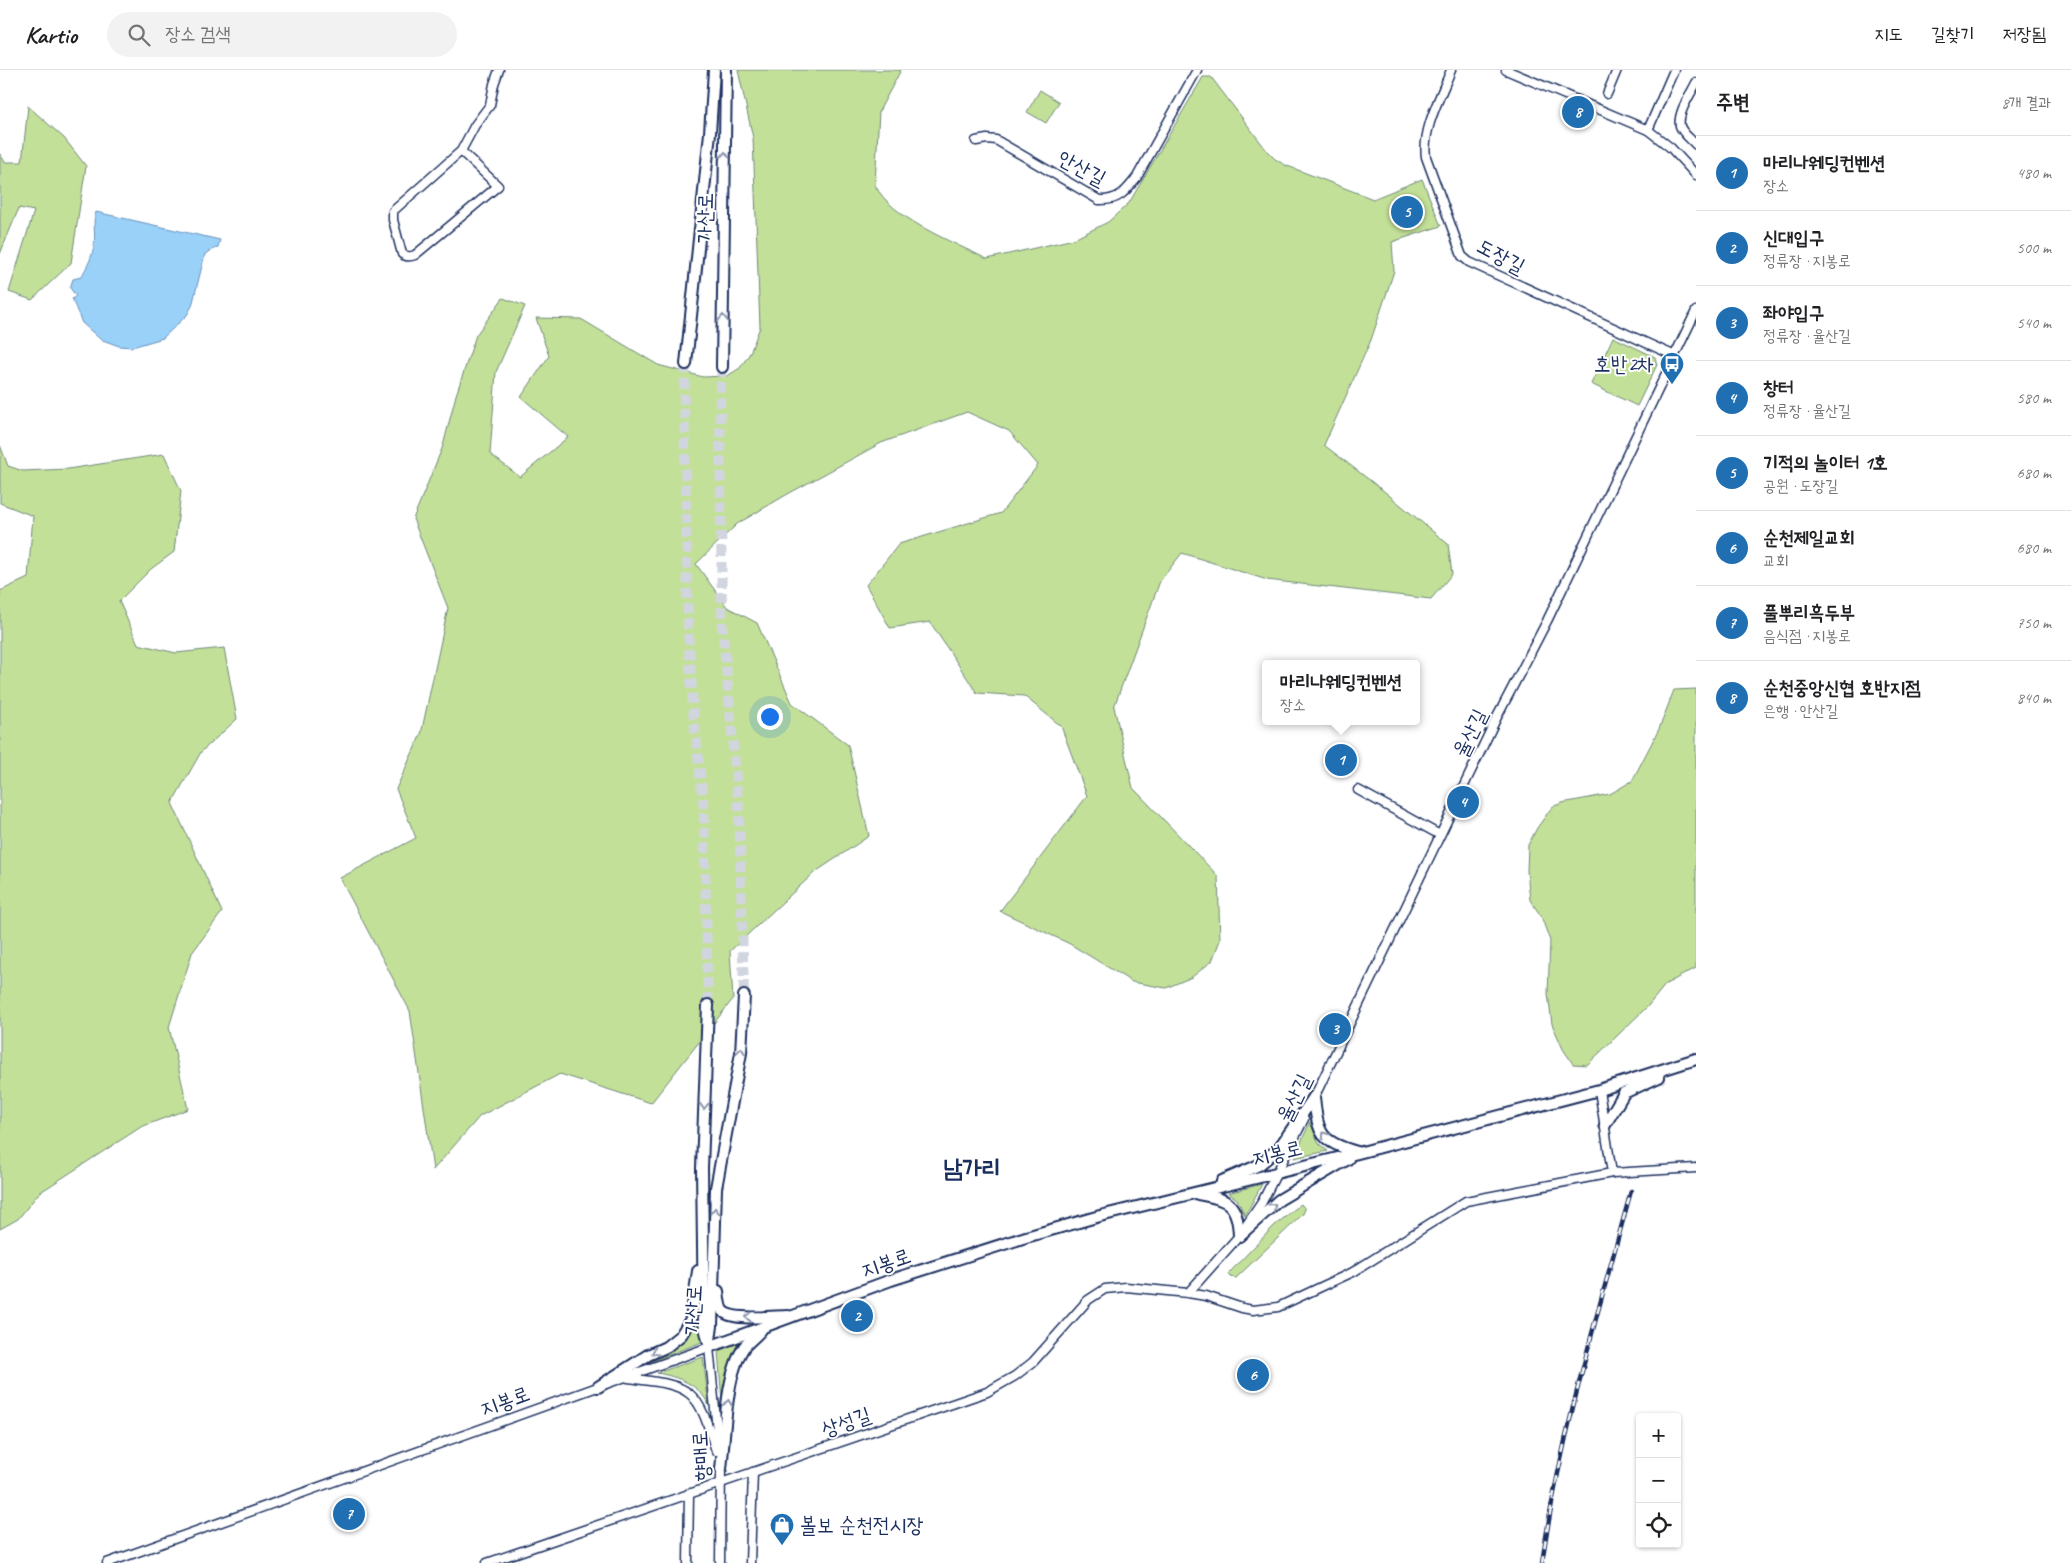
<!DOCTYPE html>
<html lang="ko">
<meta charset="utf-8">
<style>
:root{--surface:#fff;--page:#f2f2f2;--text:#202124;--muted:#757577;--line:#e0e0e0;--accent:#1f6fb2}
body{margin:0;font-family:Caveat,"Poor Story",sans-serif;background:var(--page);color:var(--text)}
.controls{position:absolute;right:15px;bottom:15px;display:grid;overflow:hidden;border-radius:5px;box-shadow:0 1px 4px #0004}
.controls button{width:45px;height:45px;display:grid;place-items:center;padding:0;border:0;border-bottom:1px solid var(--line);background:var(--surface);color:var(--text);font:25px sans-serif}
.you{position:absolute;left:769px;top:646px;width:18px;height:18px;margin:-12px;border:4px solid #fff;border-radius:50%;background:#1a73e8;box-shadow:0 0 0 8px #1a73e833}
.badge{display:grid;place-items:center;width:32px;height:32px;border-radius:50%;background:var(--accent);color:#fff;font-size:16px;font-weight:700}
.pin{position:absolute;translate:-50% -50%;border:2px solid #fff;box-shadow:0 1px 5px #0006}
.popup{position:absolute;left:1262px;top:590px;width:158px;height:65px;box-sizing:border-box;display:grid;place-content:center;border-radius:5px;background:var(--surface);filter:drop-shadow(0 1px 4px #0005);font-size:16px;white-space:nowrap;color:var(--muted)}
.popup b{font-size:19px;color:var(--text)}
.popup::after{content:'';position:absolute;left:50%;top:100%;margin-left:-10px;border:10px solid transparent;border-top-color:var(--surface)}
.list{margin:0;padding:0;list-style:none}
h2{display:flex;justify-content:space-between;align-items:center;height:65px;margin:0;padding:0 20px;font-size:21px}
h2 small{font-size:16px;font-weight:400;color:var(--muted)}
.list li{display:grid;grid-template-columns:32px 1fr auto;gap:15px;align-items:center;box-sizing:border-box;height:75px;padding:0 20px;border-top:1px solid var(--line)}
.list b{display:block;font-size:19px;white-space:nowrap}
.list p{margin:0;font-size:16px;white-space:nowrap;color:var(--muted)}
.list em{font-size:16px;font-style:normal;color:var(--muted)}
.icon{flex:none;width:28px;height:28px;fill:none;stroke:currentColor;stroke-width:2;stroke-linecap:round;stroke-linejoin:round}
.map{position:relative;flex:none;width:1696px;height:1493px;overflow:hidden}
header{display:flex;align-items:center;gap:30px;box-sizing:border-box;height:70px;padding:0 25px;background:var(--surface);border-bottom:1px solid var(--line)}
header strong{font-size:24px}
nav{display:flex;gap:28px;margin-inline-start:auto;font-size:18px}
.search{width:350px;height:45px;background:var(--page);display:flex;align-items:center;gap:12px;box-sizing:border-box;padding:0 18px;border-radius:28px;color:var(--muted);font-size:19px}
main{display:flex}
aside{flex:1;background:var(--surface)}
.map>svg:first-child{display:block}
.green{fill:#c3e098;stroke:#6f887b}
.water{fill:#9ad1f9;stroke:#6790bb}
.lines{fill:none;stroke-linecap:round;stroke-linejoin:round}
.major-tunnel{stroke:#d1d5df;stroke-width:10;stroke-dasharray:10 5;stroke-linecap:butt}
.minor-casing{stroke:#1b2f5e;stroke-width:11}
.major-casing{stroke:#1b2f5e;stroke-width:14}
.minor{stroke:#fff;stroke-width:8}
.major{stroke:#fff;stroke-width:10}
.rail-casing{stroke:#1b2f5e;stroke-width:4.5}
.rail{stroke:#fff;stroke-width:2.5;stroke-dasharray:8;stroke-linecap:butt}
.oneway{stroke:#8d97ae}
.labels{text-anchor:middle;stroke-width:4;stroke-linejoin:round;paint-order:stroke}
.street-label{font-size:21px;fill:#1b2f5e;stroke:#fff}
.poi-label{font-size:21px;fill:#1b2f5e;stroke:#fff;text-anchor:end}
.quarter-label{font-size:24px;font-weight:bold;fill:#1b2f5e;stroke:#fff}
</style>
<header>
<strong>Kartio</strong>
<div class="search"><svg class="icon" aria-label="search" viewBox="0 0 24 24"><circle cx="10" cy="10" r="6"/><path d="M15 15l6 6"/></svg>장소 검색</div>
<nav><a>지도</a><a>길찾기</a><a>저장됨</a></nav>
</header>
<main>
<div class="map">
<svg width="1696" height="1493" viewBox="0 0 1696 1493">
<rect width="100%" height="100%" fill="#fff"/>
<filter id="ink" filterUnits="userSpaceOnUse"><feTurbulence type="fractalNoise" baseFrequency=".02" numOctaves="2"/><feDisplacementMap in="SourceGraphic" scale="10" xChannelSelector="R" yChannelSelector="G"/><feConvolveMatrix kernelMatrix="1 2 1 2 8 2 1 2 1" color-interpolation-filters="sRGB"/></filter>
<g filter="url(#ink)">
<g class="green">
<path d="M738 0H901L879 41 875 115C892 149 953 172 987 189L1074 169 1108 152 1129 133 1203 7H1211L1268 82 1275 89 1285 95 1373 129 1422 109 1441 156 1392 172 1394 201 1371 270 1324 375 1385 422 1448 474 1452 504 1431 529 1267 510 1182 483 1160 511 1114 637 1133 718 1218 806 1220 870 1212 891 1192 907 1166 918 1132 912 1070 874 1000 841 1087 726 1061 656 1024 626 977 623 930 552 890 558 866 515 899 474 1001 443 1038 395 1009 361 967 342 881 373 786 425 737 454 696 494 727 537 757 553 792 633 848 675 869 766 814 803 730 881 733 929 651 1033 560 1004 480 1046 433 1100 410 941 340 808 416 768 396 719 421 664 448 538 413 449 443 376 456 325 476 265 503 228 525 236 496 302 490 384 520 407 568 367 521 327 549 286 536 248 581 249 658 295 703 307 727 306 740 298 750 283 760 257 753 68Z"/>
<polygon points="1040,20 1059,32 1046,53 1027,42"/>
<polygon points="28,36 64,68 86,96 71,193 32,230 9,222 34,141 19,138 0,184 0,84 5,92 22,92"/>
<polygon points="1613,267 1655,287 1657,295 1637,336 1591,314"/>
<polygon points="0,375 8,396 23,401 68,399 164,384 181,421 174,482 151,499 119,531 138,574 176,583 224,578 237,649 201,682 172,733 222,842 192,883 169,957 188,1039 141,1057 39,1123 18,1149 0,1159 0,521 28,508 33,446 0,433"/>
<polygon points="1696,619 1696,898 1666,914 1648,936 1587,995 1573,994 1563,979 1552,954 1548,924 1550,871 1541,846 1530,830 1527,801 1528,775 1537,758 1552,737 1562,733 1610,724 1632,711 1659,659 1674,620"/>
<polygon points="1310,1052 1319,1074 1328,1081 1294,1088"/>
<polygon points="1262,1114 1245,1146 1237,1129 1228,1123"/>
<polygon points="1301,1134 1305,1139 1303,1144 1236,1208 1230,1207 1228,1204 1274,1156"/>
<path d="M698 1230 702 1272 650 1292C682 1275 695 1268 698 1230Z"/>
<polygon points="741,1272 727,1305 722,1331 718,1281"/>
<path d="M703 1287 709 1336C700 1314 678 1307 657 1303Z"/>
</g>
<path class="water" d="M96 142 220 170 218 177 205 184 192 236 187 245 163 268 132 277 119 276 100 269 82 253 72 229 76 226 70 218 73 209 81 207C87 197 93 186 94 174 96 163 92 153 96 142Z"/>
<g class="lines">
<g class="major-tunnel">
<polyline points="686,294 684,323 688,558 693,640 704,738 708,935"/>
<polyline points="722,297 720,325 722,552 739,740 744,926"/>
</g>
<defs>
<g id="minor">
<path d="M1451 0C1441 26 1422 59 1426 87L1462 186 1469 192 1675 286"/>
<polyline points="1506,0 1648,60"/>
<polyline points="1674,0 1648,60 1671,78 1696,105"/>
<path d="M1696 13C1691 24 1677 43 1680 56 1682 63 1691 69 1696 75"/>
<polyline points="1607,24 1617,0"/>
<path d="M976 71 987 69 996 70 1099 130C1119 131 1126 121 1137 107L1197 0"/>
<path d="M461 81 498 116 415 185C410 187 406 187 402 184L393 150V141L461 81 475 55 490 35 494 14 499 0"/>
<polyline points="1358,720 1440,765"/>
<polyline points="1599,1020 1612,1103"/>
<polyline points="1312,1032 1496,649 1547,551 1696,241"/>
<polyline points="1188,1223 1239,1166 1262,1132 1304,1049"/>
<path d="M628 1308C694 1316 697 1318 716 1381"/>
<polyline points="107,1493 709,1277 719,1381"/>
<polyline points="487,1493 987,1322 1015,1306 1033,1292 1088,1230 1105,1219 1126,1217 1188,1223 1206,1226 1242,1238 1253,1240 1278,1237 1353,1202 1466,1131 1612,1103 1696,1098"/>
<polyline points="688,1493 689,1423"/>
<polyline points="720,1493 721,1395"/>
<polyline points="750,1493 753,1402"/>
</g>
<g id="major">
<polyline points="686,294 710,63 714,0"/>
<polyline points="722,297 726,0"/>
<polyline points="708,935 702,1098 704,1253 708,1270"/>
<path d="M1314 1027C1318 1066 1321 1071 1357 1082"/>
<polyline points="1605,1055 1624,1023 1659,1007"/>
<polyline points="1222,1111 1259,1095 1279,1078 1314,1027"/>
<path d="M1198 1124C1228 1129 1238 1133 1239 1166"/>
<polyline points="1239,1166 1279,1130 1348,1089"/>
<path d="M718 1221C719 1227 719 1235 722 1240 730 1252 774 1246 788 1246"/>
<polyline points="709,1277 891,1210 1026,1167 1100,1146 1358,1083 1599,1020 1696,989"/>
<polyline points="709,1277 712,1256 716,1118 741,983 744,926"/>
<polyline points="598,1317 648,1285 666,1277 681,1265 691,1249 698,1201"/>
<path d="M721 1399C725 1366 725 1305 744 1277 749 1271 756 1266 761 1260"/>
</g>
</defs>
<use href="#minor" class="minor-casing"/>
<use href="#major" class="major-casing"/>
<use href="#minor" class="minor"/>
<use href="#major" class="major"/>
<defs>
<path id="rail" d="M1542 1493C1560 1367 1598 1243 1631 1121"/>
</defs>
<use href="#rail" class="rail-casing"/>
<use href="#rail" class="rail"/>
</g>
<defs><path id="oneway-chevron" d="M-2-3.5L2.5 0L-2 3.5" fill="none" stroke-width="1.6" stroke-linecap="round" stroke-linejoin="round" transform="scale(1.25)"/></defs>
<g class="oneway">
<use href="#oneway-chevron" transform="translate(725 85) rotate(-89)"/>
<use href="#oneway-chevron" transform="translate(723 248) rotate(-89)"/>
<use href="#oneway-chevron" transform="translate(741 981) rotate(-84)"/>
<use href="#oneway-chevron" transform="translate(704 1036) rotate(92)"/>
<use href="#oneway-chevron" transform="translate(1325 1065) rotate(-125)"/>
<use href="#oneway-chevron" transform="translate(1273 1136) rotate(-42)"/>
<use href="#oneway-chevron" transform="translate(715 1141) rotate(-89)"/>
<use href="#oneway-chevron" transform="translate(748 1247) rotate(179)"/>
<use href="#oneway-chevron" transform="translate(655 1282) rotate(154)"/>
<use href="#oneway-chevron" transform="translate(728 1333) rotate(-84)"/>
</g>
</g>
<defs>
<symbol id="bus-pin" viewBox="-11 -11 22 30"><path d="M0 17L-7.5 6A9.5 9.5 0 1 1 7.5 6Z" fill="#1f6fb2" stroke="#fff"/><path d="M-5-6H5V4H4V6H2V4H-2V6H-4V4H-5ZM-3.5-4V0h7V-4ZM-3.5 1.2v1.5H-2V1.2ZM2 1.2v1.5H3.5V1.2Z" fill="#fff"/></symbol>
<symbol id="shop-pin" viewBox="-11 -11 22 30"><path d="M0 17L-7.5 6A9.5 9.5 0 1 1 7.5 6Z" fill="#1f6fb2" stroke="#fff"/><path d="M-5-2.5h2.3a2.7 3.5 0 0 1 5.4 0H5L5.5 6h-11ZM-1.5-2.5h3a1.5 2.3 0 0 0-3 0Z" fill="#fff"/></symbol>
</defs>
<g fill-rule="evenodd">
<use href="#bus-pin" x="1658" y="280" width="28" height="38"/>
<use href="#shop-pin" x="768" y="1441" width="28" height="38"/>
</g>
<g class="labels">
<g class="street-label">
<text transform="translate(1082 98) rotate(28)" y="7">안산길</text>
<text transform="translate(705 148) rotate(-89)" y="7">가산로</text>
<text transform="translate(1501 186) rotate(28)" y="7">도장길</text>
<text transform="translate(1470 663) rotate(-64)" y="7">율산길</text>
<text transform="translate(1294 1028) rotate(-64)" y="7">율산길</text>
<text transform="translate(1277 1083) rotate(-14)" y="7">지봉로</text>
<text transform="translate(886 1193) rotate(-19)" y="7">지봉로</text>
<text transform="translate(693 1240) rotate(-87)" y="7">가산로</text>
<text transform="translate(505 1331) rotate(-20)" y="7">지봉로</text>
<text transform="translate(846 1352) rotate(-19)" y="7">상성길</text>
<text transform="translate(701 1386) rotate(-94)" y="7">향매로</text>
</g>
<g class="poi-label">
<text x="1654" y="301">호반2차</text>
<text x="800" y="1462" text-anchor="start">볼보 순천전시장</text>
</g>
<g class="quarter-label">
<text x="972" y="1106">남가리</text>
</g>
</g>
</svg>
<div class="controls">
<button>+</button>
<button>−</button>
<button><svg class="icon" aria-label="locate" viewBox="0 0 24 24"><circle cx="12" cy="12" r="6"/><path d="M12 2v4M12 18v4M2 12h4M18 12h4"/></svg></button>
</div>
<div class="you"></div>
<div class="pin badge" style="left:1341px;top:690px">1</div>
<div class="popup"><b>마리나웨딩컨벤션</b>장소</div>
<div class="pin badge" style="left:857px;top:1246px">2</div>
<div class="pin badge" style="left:1335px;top:959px">3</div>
<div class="pin badge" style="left:1463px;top:732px">4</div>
<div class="pin badge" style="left:1407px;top:142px">5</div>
<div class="pin badge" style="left:1253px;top:1305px">6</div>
<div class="pin badge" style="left:349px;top:1444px">7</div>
<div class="pin badge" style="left:1578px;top:42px">8</div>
</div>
<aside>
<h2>주변<small>8개 결과</small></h2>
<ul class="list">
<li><span class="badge">1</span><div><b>마리나웨딩컨벤션</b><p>장소</p></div><em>480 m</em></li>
<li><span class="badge">2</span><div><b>신대입구</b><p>정류장 · 지봉로</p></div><em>500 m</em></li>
<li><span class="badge">3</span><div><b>좌야입구</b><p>정류장 · 율산길</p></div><em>540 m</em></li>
<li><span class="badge">4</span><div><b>창터</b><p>정류장 · 율산길</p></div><em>580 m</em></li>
<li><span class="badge">5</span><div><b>기적의 놀이터 1호</b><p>공원 · 도장길</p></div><em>680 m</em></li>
<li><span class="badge">6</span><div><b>순천제일교회</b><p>교회</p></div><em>680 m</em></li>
<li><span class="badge">7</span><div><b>풀뿌리흑두부</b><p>음식점 · 지봉로</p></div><em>750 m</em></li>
<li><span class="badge">8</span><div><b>순천중앙신협 호반지점</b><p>은행 · 안산길</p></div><em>840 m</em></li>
</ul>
</aside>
</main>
